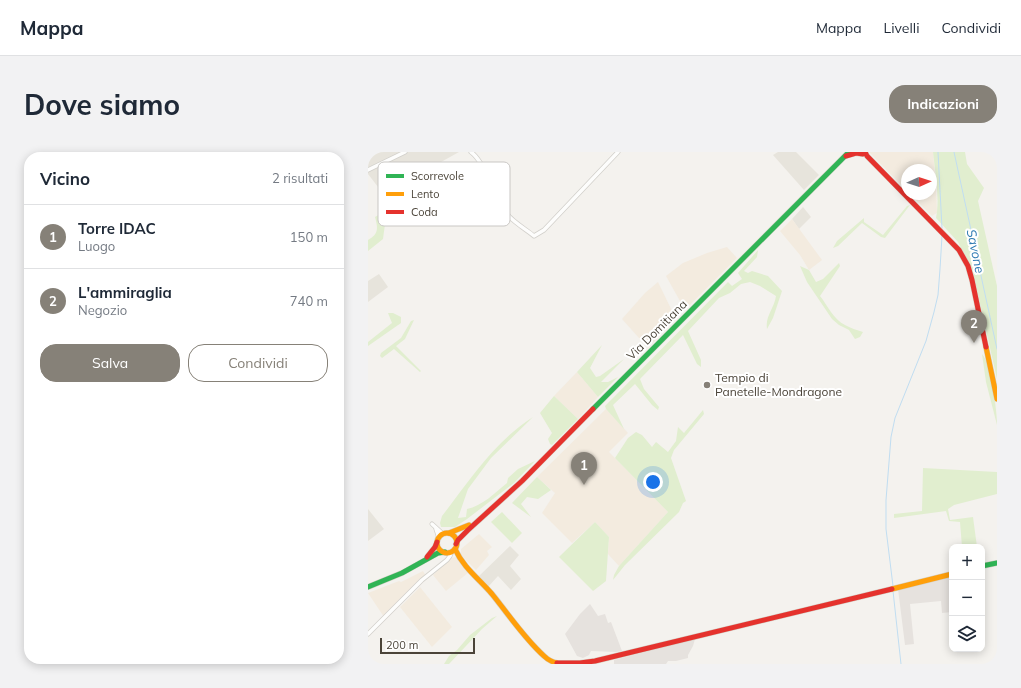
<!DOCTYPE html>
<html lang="it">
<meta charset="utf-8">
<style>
:root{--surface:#fff;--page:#f2f2f3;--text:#1f2937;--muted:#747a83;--line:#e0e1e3;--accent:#868178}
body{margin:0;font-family:Mulish,sans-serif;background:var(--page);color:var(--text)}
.controls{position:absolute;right:12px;bottom:12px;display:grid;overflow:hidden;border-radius:8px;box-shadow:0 2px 10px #0003}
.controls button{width:36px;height:36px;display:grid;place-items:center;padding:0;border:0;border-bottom:1px solid var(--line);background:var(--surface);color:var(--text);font:20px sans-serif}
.compass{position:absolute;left:533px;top:12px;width:36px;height:36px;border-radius:50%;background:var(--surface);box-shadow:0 2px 10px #0003;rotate:87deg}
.scale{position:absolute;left:12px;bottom:10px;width:95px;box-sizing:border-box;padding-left:4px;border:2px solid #4b4439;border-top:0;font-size:11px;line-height:14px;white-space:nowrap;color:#4b4439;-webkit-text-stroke:3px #fff;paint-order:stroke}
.you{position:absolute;left:285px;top:330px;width:14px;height:14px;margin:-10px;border:3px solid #fff;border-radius:50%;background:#1a73e8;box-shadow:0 0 0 6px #1a73e833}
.badge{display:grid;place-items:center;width:26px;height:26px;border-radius:50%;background:var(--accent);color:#fff;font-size:13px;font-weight:700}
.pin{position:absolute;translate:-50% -33px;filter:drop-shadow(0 1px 2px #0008)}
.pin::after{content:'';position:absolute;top:21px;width:14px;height:12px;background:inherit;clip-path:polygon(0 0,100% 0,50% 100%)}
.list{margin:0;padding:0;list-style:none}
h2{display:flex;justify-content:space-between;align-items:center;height:52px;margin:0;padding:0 16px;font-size:17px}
h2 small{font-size:13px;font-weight:400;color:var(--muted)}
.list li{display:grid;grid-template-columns:26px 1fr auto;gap:12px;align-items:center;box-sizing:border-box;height:64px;padding:0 16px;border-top:1px solid var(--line)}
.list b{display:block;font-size:15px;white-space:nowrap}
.list p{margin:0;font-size:13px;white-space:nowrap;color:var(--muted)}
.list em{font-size:13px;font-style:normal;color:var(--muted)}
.actions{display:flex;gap:8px;padding:12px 16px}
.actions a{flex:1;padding:9px 0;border:1px solid var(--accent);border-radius:16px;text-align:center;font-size:14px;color:var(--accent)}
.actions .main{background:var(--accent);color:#fff}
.icon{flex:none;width:22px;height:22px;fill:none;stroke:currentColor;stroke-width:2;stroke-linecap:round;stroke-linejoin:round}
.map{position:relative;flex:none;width:629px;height:512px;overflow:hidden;border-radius:16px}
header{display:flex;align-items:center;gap:24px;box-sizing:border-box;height:56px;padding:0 20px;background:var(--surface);border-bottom:1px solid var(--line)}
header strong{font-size:19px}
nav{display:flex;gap:22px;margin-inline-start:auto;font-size:14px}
.intro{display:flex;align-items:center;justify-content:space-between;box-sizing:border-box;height:96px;padding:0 24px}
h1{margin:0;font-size:28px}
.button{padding:10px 18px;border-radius:16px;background:var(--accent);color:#fff;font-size:14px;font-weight:700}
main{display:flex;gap:24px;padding:0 24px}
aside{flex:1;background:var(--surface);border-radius:16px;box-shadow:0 2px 10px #0003}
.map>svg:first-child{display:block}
.residential{fill:#e7e4dc}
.commercial{fill:#f3ebdf}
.industrial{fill:#e6e2de}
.green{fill:#e1eecf}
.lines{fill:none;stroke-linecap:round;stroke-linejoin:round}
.stream{stroke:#c0ddf1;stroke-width:1}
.street-casing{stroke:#d2d0cb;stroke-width:5}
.fast-casing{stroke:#d3cfc5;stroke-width:6}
.slow-casing{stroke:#d3cfc5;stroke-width:6}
.jam-casing{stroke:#d3cfc5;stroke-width:6}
.street{stroke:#fdfdfc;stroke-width:3.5}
.fast{stroke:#30b455;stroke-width:5}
.slow{stroke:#ff9f0a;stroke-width:5}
.jam{stroke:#e5322d;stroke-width:5}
.poi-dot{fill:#868178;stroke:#fff;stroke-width:1.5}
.labels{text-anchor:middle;stroke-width:4;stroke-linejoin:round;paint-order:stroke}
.street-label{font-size:12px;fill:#4b4439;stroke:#fff}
.poi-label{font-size:12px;fill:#4b4439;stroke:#fff;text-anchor:start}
.water-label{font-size:13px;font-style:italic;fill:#2e7ab2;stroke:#fff}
.key{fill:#fff;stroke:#c9c7c4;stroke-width:1}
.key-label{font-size:11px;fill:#4b4439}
</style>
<header>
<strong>Mappa</strong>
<nav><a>Mappa</a><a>Livelli</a><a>Condividi</a></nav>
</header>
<div class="intro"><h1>Dove siamo</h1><a class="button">Indicazioni</a></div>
<main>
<aside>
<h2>Vicino<small>2 risultati</small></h2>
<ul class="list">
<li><span class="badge">1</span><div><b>Torre IDAC</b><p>Luogo</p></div><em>150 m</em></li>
<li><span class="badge">2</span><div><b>L'ammiraglia</b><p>Negozio</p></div><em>740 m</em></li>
</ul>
<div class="actions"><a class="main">Salva</a><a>Condividi</a></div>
</aside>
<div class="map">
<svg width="629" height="512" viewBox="0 0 629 512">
<rect width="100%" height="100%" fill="#f4f2ee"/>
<g class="residential">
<polygon points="0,0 91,0 73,10 90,41 69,52 64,44 39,57 27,57 0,22"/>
<polygon points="410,0 428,0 451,23 436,38 405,3"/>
<polygon points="435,55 443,65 431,77 424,67"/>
<polygon points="11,122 20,135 0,150 0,129"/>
<polygon points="0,357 16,377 0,389"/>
<polygon points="142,394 151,403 142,414 153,427 143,438 130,424 120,435 111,424"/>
</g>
<g class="commercial">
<polygon points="501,0 565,0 568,33 569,61 564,64 542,42 563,42 563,18 539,18 539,39"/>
<polygon points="424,67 454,108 441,118 432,103 412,79"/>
<polygon points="359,95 369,106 317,158 298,124 315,111 339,101"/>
<polygon points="290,130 308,167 280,196 254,167 277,141"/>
<polygon points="209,220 230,245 210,267 186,244"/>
<polygon points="238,257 260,281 241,300 300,360 251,414 240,402 241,385 227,370 204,391 174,361 187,341 169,325"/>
<polygon points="111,382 124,395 119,399 121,403 108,418 93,403 93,397"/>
<polygon points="88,405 101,420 78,439 65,423 83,406"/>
<polygon points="55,419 58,424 16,465 0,441 31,429 33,430"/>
<polygon points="52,435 84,475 64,495 32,455"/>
</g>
<g class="industrial">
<polygon points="579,425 584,427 584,460 574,461 573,449 542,452 546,492 537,493 530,437"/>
<polygon points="222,452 230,464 237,462 240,471 243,470 254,499 248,500 223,499 221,503 215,506 209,504 197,482 212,462"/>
<polygon points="327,487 325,494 320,503 320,506 308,509 300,509 298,512 246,512 246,508"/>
</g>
<g class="green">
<path d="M565 0H597L599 12 616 36 610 49 629 134V227L605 120 590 90 568 66C572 46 567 20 565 0Z"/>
<polygon points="542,53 517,86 513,85 494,71 470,94 465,96 469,89 496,66 496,70 515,83 539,54"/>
<path d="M12 62 17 72 15 87 0 99V88C11 82 10 76 7 65Z"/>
<path d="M390 98 389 105 376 119 380 121 384 119 400 124 414 139 405 166 399 177C397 164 406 157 408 144L392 134 382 130 373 132 362 141 351 146 320 179 333 208V215L329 212 315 183 272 227 276 237 291 255 290 258 284 253 267 232 245 253 256 277 238 257 237 254 360 130 364 134 374 127 370 121Z"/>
<path d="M471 111 472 114 452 144C460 154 465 167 477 173 482 176 489 178 495 180L492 185 487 187 481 178 471 173 464 167 439 130 432 114 441 118 448 130 455 127Z"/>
<polygon points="20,161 25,161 33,165 33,171 0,194 0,190 24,171"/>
<polygon points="46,168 37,187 28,194 53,219 52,220 26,197 14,206 12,204 13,201 33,186 43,169"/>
<polygon points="234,193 222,216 228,225 232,224 256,207 233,230 240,230 250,225 230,245 209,220"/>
<path d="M614 202C623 211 629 259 629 273L618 230Z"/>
<polygon points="186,244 210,267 184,293 182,292 180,287 184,281 172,261"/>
<polygon points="335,258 336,262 306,298 303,306 318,349 315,351 311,360 257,413 245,428 246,423 251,414 300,360 247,306 260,286 268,280 274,283 284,295 288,290 300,300 308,289 310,275 316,281"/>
<path d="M165 265 123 306 100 337 90 366 98 365 99 357C114 354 127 341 139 331L140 326 150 317 167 309 146 331 99 367 87 375H73L72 371 74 364C102 328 126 290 165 265Z"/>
<polygon points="555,316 629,320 629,342 586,353 580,357 582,368 605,365 609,395 594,395 592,370 581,369 578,359 526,366 526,362 554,359"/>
<polygon points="169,325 183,338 170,347 159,345 153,352 163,365 144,351"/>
<polygon points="134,360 154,381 144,391 123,370"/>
<polygon points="227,370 241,385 238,429 225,439 191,405"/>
<polygon points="129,464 114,477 81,512 76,512 81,504 89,498 102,483 124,466"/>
</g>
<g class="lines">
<g class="stream">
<polyline points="570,0 574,76"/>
<polyline points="586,0 629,197"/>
<polyline points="525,434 518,377 518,348 523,285 527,266 558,189 566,160 570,143 572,117 574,84"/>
<polyline points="525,439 533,512"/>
</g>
<defs>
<g id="street">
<path d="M103 0C117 10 128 47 139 62 145 70 159 78 166 84L176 78 250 0"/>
<polyline points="0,18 37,0"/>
<polyline points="64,372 75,382"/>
<polyline points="68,377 71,386"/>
<polyline points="0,482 54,428 79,408 82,404 83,400"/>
</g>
<g id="fast">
<polyline points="225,257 481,0"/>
<polyline points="614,414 629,411"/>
<polyline points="0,435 34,421 70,401 77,400"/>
</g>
<g id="slow">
<polyline points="618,195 629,247"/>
<polyline points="81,381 101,373"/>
<circle cx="79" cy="391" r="10"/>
<path d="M87 397C95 415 111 427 124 442 141 463 156 486 176 504 180 508 184 510 189 511"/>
<polyline points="524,437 584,422"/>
</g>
<g id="jam">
<polyline points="497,0 499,4 591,98 600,114 604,128 618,195"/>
<polyline points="478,4 488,1 495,2"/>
<polyline points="88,392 90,388 100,378 154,329 225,257"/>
<polyline points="59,405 67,395 69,390"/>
<polyline points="189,511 212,511 227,509 524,437"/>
</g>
</defs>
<use href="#street" class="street-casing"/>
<use href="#fast" class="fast-casing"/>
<use href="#slow" class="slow-casing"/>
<use href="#jam" class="jam-casing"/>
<use href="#street" class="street"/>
<use href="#fast" class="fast"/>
<use href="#slow" class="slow"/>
<use href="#jam" class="jam"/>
</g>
<circle class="poi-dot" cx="339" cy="233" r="4"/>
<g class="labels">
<g class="street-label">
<text transform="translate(289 178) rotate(-45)" y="4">Via Domitiana</text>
</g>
<g class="poi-label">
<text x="347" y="230">Tempio di<tspan x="347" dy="14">Panetelle-Mondragone</tspan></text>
</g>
<g class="water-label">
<text transform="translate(608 99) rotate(78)" y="5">Savone</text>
</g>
</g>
<rect x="10" y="10" width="132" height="64" rx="6" class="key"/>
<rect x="18" y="22" width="18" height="4" fill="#30b455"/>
<rect x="18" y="40" width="18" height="4" fill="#ff9f0a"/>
<rect x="18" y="58" width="18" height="4" fill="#e5322d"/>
<g class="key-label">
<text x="43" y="28">Scorrevole</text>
<text x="43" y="46">Lento</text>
<text x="43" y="64">Coda</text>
</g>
</svg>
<div class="controls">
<button>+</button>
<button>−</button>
<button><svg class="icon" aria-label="layers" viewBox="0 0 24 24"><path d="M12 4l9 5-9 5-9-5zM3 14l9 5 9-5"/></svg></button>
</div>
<svg class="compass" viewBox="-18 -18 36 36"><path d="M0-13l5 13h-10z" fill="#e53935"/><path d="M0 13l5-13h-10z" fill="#747a83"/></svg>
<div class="scale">200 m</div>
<div class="you"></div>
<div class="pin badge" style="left:216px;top:333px">1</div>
<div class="pin badge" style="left:606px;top:191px">2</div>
</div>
</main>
